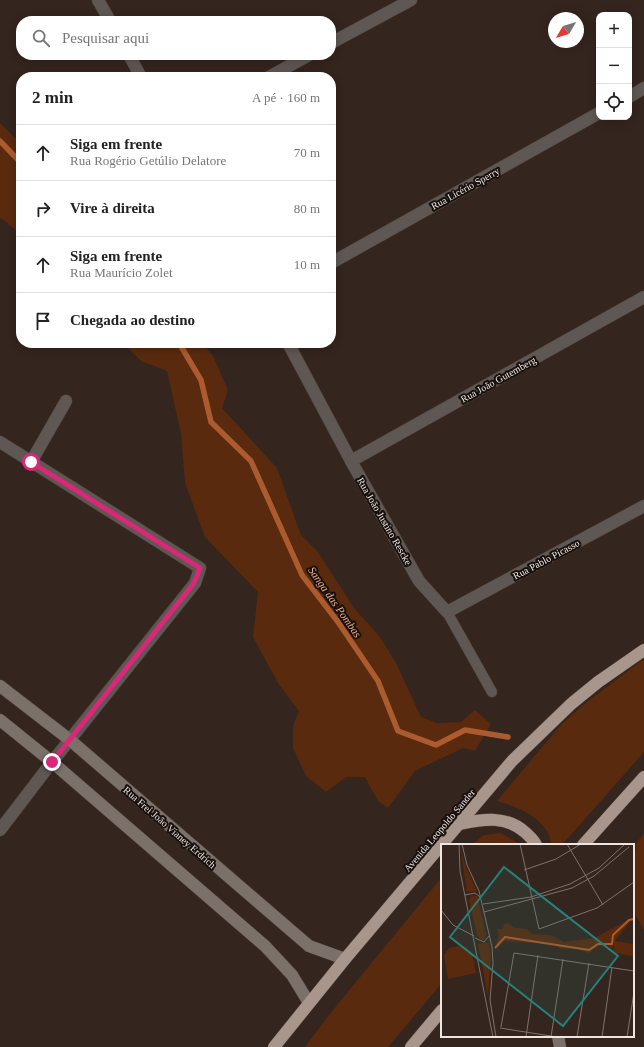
<!DOCTYPE html>
<html lang="pt">
<meta charset="utf-8">
<style>
:root{--surface:#fff;--page:#f6f6f6;--text:#222;--muted:#767676;--line:#e0e0e0}
body{margin:0;font-family:Georgia,serif;background:var(--page);color:var(--text)}
.controls{position:absolute;right:12px;top:12px;display:grid;overflow:hidden;border-radius:8px;box-shadow:0 2px 10px #0003}
.controls button{width:36px;height:36px;display:grid;place-items:center;padding:0;border:0;border-bottom:1px solid var(--line);background:var(--surface);color:var(--text);font:20px sans-serif}
.compass{position:absolute;left:548px;top:12px;width:36px;height:36px;border-radius:50%;background:var(--surface);box-shadow:0 2px 10px #0003;rotate:232deg}
.stop{position:absolute;width:12px;height:12px;margin:-9px;border:3px solid #db2777;border-radius:50%;background:#fff}
.stop.end{background:#db2777;border-color:#fff;box-shadow:0 1px 4px #0008}
.list{margin:0;padding:0;list-style:none}
h2{display:flex;justify-content:space-between;align-items:center;height:52px;margin:0;padding:0 16px;font-size:17px}
h2 small{font-size:13px;font-weight:400;color:var(--muted)}
.list li{display:grid;grid-template-columns:26px 1fr auto;gap:12px;align-items:center;box-sizing:border-box;height:56px;padding:0 16px;border-top:1px solid var(--line)}
.list b{display:block;font-size:15px;white-space:nowrap}
.list p{margin:0;font-size:13px;white-space:nowrap;color:var(--muted)}
.list em{font-size:13px;font-style:normal;color:var(--muted)}
.icon{flex:none;width:22px;height:22px;fill:none;stroke:currentColor;stroke-width:2;stroke-linecap:round;stroke-linejoin:round}
.map{position:relative;flex:none;width:644px;height:1047px;overflow:hidden}
.search{position:absolute;background:var(--surface);box-shadow:0 2px 10px #0003;left:16px;top:16px;width:320px;height:44px;display:flex;align-items:center;gap:10px;box-sizing:border-box;padding:0 14px;border-radius:16px;color:var(--muted);font-size:15px}
.panel{position:absolute;background:var(--surface);box-shadow:0 2px 10px #0003;left:16px;top:72px;width:320px;height:276px;border-radius:16px}
.map>svg:first-child{display:block}
.green{fill:#592a0e}
.lines{fill:none;stroke-linecap:round;stroke-linejoin:round}
.stream{stroke:#ab5b2d;stroke-width:5.5}
.lane-casing{stroke:#4e4039;stroke-width:11}
.street-casing{stroke:#4e4039;stroke-width:13}
.secondary-casing{stroke:#4e4039;stroke-width:13}
.highway-casing{stroke:#4e4039;stroke-width:13}
.lane{stroke:#5e5753;stroke-width:10}
.street{stroke:#5e5753;stroke-width:12}
.secondary{stroke:#7c706a;stroke-width:12}
.highway{stroke:#a8958c;stroke-width:12}
.route{stroke:#db2777;stroke-width:5}
.labels{text-anchor:middle;stroke-width:4;stroke-linejoin:round;paint-order:stroke}
.street-label{font-size:10px;fill:#f0e6e1;stroke:#17100d}
.water-label{font-size:11px;font-style:italic;fill:#f2b08e;stroke:#17100d}
.inset-river{fill:none;stroke:#ab5b2d;stroke-width:2}
.inset-road{fill:none;stroke:#7f726c;stroke-width:1}
.view{fill:#26817a;fill-opacity:0.15;stroke:#26817a;stroke-width:2}
.inset-edge{fill:none;stroke:#f0e6e1;stroke-width:2}
</style>
<div class="map">
<svg width="644" height="1047" viewBox="0 0 644 1047">
<rect width="100%" height="100%" fill="#34251e"/>
<g class="green">
<polygon points="0,123 21,144 21,235 4,220 0,218"/>
<polygon points="123,343 203,343 214,358 228,390 222,408 277,468 301,535 318,552 354,608 380,637 396,663 421,717 437,723 461,722 475,710 491,724 475,751 463,748 415,771 388,808 378,801 365,777 346,777 326,792 306,776 293,748 293,726 299,711 278,683 253,637 258,592 205,537 185,483 181,434 167,371 141,361"/>
<path d="M644 659V752L562 845H552C550 841 550 836 548 833 537 814 516 807 497 801L559 727 583 705Z"/>
<polygon points="501,833 516,842 517,845 471,845 484,835"/>
<polygon points="644,834 644,930 633,911 633,878 636,843"/>
<polygon points="442,877 442,983 388,1047 305,1047 329,1015"/>
</g>
<g class="lines">
<g class="stream">
<polyline points="0,141 21,163"/>
<polyline points="179,343 201,380 211,422 251,461 302,575 338,622 378,681 398,731 436,745 465,730 508,737"/>
</g>
<defs>
<polyline id="lane" points="447,612 492,692"/>
<g id="street">
<polyline points="98,0 110,21"/>
<polyline points="331,43 411,0"/>
<polyline points="129,55 141,77"/>
<polyline points="269,77 309,55"/>
<polyline points="629,97 644,88"/>
<polyline points="331,263 599,113"/>
<polyline points="288,343 351,461 419,581 447,612 644,506"/>
<polyline points="0,442 200,568 195,583 52,762 0,830"/>
<polyline points="351,461 644,297"/>
<polyline points="31,462 66,401"/>
</g>
<g id="secondary">
<polyline points="0,686 70,740 309,946 345,959"/>
<polyline points="0,720 52,762 265,946 292,975 309,1003"/>
<polyline points="558,1036 560,1047"/>
</g>
<g id="highway">
<path d="M460 824C483 819 507 815 526 833 530 837 534 840 536 845"/>
<polyline points="583,845 644,777"/>
<polyline points="274,1047 345,959 512,761 571,704 598,682 644,650"/>
<polyline points="411,1047 442,1010"/>
</g>
</defs>
<use href="#lane" class="lane-casing"/>
<use href="#street" class="street-casing"/>
<use href="#secondary" class="secondary-casing"/>
<use href="#highway" class="highway-casing"/>
<use href="#lane" class="lane"/>
<use href="#street" class="street"/>
<use href="#secondary" class="secondary"/>
<use href="#highway" class="highway"/>
</g>
<g class="lines">
<polyline class="route" points="31,462 200,568 194,583 52,762"/>
</g>
<g class="labels">
<g class="street-label">
<text transform="translate(465 188) rotate(-29)" y="4">Rua Licério Sperry</text>
<text transform="translate(498 379) rotate(-29)" y="4">Rua João Gutemberg</text>
<text transform="translate(385 521) rotate(60)" y="4">Rua João Justino Rescke</text>
<text transform="translate(546 559) rotate(-28)" y="4">Rua Pablo Picasso</text>
<text transform="translate(170 827) rotate(41)" y="4">Rua Frei João Vianey Erdrich</text>
<text transform="translate(439 830) rotate(-50)" y="4">Avenida Leopoldo Sander</text>
</g>
<g class="water-label">
<text transform="translate(335 602) rotate(55)" y="4">Sanga das Pombas</text>
</g>
</g>
<g transform="translate(441 844)">
<rect width="193" height="193" fill="#34251e"/>
<path d="M20 7 26 26 36 47 26 48ZM30 51 36 52 37 55 45 90 44 96H40L36 91 28 56ZM193 73 174 97 193 100V112L172 109 173 99 171 105 167 101 157 102 148 109 133 104 120 105 114 101 93 99 63 97 57 104 55 100 58 91 56 85H62L63 80 67 79 74 84 86 85 91 90 109 91 123 98 153 94ZM48 98 50 111 47 153 37 100ZM18 102 25 103 31 109 35 129 7 135 3 111 8 104Z" fill="#592a0e"/>
<path class="inset-river" d="M54 104 64 93 148 106 157 100H171L172 91 188 76 193 75"/>
<path class="inset-road" d="M18 0 19 27 52 193M21 0 26 21 38 47 51 103 52 119 49 156 55 193M79 0 98 85 156 64 193 38M126 0 162 61M83 26 115 15 140 0M24 51 34 49 39 53M42 60 90 53 129 40 158 24 184 0M0 66 12 81 33 92M43 68 131 44 153 32 188 3M34 94 43 98 48 92M60 183 73 109 193 127M59 184 116 193M85 193 97 111M110 193 122 115M136 193 148 119M161 193 171 123M186 193 193 148"/>
<path class="view" d="M63 23 177 112 122 182 9 93Z"/>
<rect width="193" height="193" class="inset-edge"/>
</g>
</svg>
<div class="controls">
<button>+</button>
<button>−</button>
<button><svg class="icon" aria-label="locate" viewBox="0 0 24 24"><circle cx="12" cy="12" r="6"/><path d="M12 2v4M12 18v4M2 12h4M18 12h4"/></svg></button>
</div>
<svg class="compass" viewBox="-18 -18 36 36"><path d="M0-13l5 13h-10z" fill="#e53935"/><path d="M0 13l5-13h-10z" fill="#767676"/></svg>
<div class="stop" style="left:31px;top:462px"></div>
<div class="stop end" style="left:52px;top:762px"></div>
<div class="search"><svg class="icon" aria-label="search" viewBox="0 0 24 24"><circle cx="10" cy="10" r="6"/><path d="M15 15l6 6"/></svg>Pesquisar aqui</div>
<section class="panel">
<h2>2 min<small>A pé · 160 m</small></h2>
<ul class="list">
<li><svg class="icon" aria-label="ahead" viewBox="0 0 24 24"><path d="M12 20V5M6 11l6-6 6 6"/></svg><div><b>Siga em frente</b><p>Rua Rogério Getúlio Delatore</p></div><em>70 m</em></li>
<li><svg class="icon" aria-label="right" viewBox="0 0 24 24"><path d="M7 20v-9h11M14 6l5 5-5 5"/></svg><div><b>Vire à direita</b></div><em>80 m</em></li>
<li><svg class="icon" aria-label="ahead" viewBox="0 0 24 24"><path d="M12 20V5M6 11l6-6 6 6"/></svg><div><b>Siga em frente</b><p>Rua Maurício Zolet</p></div><em>10 m</em></li>
<li><svg class="icon" aria-label="arrive" viewBox="0 0 24 24"><path d="M6 21V4h12l-3 4 3 4H6"/></svg><div><b>Chegada ao destino</b></div></li>
</ul>
</section>
</div>
